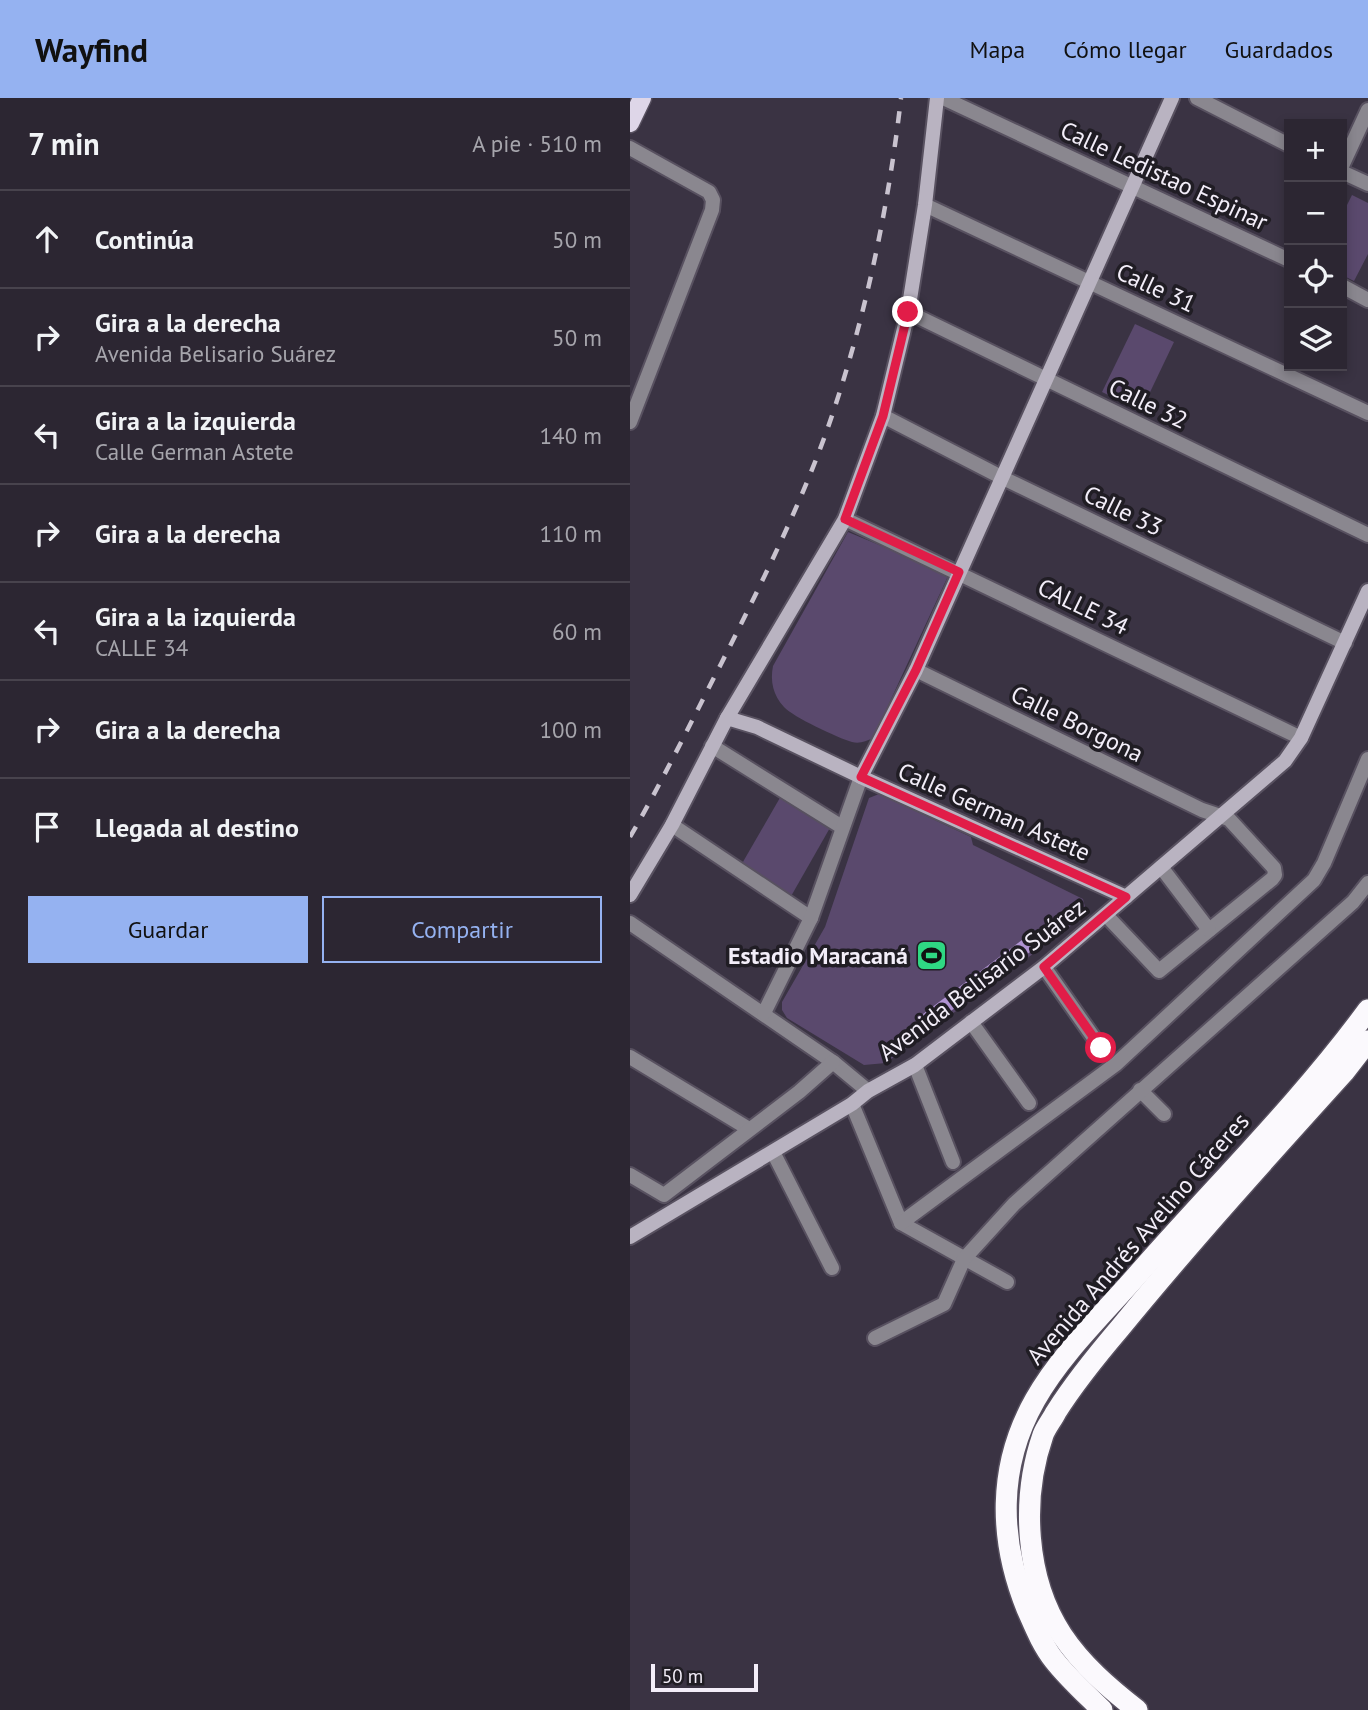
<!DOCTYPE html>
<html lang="es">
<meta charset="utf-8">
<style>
:root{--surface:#2c2632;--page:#342e3a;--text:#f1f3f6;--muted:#a6a5ac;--line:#48434d;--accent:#95b2f1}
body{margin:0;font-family:"PT Sans",sans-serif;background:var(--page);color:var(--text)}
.controls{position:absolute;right:21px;top:21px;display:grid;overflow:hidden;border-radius:0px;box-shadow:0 4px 10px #0003}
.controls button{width:63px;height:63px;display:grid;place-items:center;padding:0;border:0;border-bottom:2px solid var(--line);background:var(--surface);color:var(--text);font:35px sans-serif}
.scale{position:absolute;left:21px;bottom:18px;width:107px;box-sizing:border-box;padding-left:7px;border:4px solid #f3eef9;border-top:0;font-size:19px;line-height:24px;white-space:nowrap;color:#f3eef9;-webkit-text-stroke:5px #201d24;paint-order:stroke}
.stop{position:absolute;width:21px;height:21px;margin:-16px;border:5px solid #e11d48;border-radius:50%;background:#fff}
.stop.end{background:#e11d48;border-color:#fff;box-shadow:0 2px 7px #0008}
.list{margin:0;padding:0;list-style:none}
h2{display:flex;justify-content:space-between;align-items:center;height:91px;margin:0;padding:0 28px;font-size:30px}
h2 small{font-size:23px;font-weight:400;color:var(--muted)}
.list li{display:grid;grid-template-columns:46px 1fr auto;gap:21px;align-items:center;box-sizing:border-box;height:98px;padding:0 28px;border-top:2px solid var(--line)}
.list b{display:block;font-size:26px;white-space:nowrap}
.list p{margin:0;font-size:23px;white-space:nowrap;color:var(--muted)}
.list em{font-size:23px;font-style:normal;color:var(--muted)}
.actions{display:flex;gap:14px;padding:21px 28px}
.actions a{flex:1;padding:16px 0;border:2px solid var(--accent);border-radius:0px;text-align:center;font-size:24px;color:var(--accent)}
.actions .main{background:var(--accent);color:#111}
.icon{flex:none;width:38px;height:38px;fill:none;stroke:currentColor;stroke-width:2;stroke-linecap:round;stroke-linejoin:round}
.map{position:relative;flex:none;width:738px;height:1612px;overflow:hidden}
header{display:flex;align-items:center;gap:42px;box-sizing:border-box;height:98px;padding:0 35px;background:var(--accent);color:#111}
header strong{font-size:33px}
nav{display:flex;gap:38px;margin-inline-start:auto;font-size:24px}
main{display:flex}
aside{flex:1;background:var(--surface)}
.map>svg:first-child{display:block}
.green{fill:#5a496d}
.building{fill:#b093d2}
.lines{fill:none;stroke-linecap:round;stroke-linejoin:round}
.street-casing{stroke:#585160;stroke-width:18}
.secondary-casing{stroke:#585160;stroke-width:18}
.primary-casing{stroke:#585160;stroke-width:21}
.highway-casing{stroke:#585160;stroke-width:24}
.street{stroke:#8a878f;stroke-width:14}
.secondary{stroke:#b9b3c1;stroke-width:14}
.primary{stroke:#ded6e8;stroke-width:18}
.highway{stroke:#fbf9fd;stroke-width:21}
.rail{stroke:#c9c3cf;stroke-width:4.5;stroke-dasharray:12 12;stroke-linecap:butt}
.route{stroke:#e11d48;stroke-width:9}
.labels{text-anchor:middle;stroke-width:7;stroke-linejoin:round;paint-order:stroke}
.street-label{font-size:24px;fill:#f3eef9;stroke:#201d24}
.poi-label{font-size:24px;font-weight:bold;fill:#f3eef9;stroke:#201d24;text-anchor:end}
</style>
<header>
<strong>Wayfind</strong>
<nav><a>Mapa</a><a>Cómo llegar</a><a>Guardados</a></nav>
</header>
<main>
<aside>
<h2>7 min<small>A pie · 510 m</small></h2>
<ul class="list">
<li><svg class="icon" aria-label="ahead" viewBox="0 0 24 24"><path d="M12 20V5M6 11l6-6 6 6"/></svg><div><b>Continúa</b></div><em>50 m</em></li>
<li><svg class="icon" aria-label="right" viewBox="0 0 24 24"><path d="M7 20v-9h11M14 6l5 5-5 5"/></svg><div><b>Gira a la derecha</b><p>Avenida Belisario Suárez</p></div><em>50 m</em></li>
<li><svg class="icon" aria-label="left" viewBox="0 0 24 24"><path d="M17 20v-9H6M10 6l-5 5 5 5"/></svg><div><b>Gira a la izquierda</b><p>Calle German Astete</p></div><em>140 m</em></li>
<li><svg class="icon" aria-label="right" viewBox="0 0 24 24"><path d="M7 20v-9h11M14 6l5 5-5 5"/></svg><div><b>Gira a la derecha</b></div><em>110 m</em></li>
<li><svg class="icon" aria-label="left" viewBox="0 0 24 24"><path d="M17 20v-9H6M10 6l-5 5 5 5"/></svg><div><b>Gira a la izquierda</b><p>CALLE 34</p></div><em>60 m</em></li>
<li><svg class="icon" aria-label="right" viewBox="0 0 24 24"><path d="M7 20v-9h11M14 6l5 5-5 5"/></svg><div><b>Gira a la derecha</b></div><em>100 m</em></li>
<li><svg class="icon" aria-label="arrive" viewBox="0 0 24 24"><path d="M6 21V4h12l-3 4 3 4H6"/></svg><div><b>Llegada al destino</b></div></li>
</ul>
<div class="actions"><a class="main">Guardar</a><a>Compartir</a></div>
</aside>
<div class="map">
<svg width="738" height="1612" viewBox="0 0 738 1612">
<rect width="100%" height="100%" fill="#3a3343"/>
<g class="green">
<polygon points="722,97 738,105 738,156 724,183 712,177 712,117"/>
<polygon points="505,226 544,244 511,313 472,294"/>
<path d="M218 434 319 476 243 640C236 643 230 646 222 644 208 640 163 619 154 609 143 597 140 583 143 568Z"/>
<polygon points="249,696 341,739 343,747 453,801 455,809 454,818 256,965 234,967 157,920 152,912 152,904 195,829 239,700"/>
<polygon points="151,698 201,728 160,800 110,769"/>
</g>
<polygon class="building" points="400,836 408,848 298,930 289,919"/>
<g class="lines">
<defs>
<g id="street">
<polyline points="313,0 659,162"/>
<polyline points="567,0 659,47"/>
<polyline points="0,50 79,94 83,102 82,112 0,324"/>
<polyline points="712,68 738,12"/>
<polyline points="712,74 738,86"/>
<polyline points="295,107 738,315"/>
<polyline points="712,188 738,202"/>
<polyline points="278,214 738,437"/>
<polyline points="253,318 373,380 715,545"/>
<polyline points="215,421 671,640"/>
<polyline points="286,572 572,712 599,721 644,770 645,777 642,781 529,873 476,817"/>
<polyline points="82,648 212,729"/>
<polyline points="42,727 181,820"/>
<polyline points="531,769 579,832"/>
<polyline points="0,825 203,964 238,993"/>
<polyline points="414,869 471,950"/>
<polyline points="134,915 181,820 231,679"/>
<polyline points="341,924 399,1005"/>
<polyline points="0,959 119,1031"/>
<polyline points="285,967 323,1064"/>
<polyline points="510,992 534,1016"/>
<polyline points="222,1006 271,1125 377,1184"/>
<polyline points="143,1054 202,1170"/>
<polyline points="0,1077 34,1097 169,994 203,964"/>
<polyline points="271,1125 486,966 684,782 694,765 738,661"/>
<polyline points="245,1240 314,1206 334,1161 384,1106 723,804 738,785"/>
</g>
<g id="secondary">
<polyline points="97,620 127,629 231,679 496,799"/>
<polyline points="231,679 286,572 542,0"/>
<polyline points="0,797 42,727 97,620 215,421 253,318 278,214 295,107 307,0"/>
<polyline points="0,1139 222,1006 238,993 285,967 414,869 655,663 671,640 738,493"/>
</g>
<polyline id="primary" points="0,25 12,0"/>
<g id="highway">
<path d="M472 1612C456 1596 438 1580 424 1562 412 1547 405 1529 397 1511 369 1442 367 1369 405 1302 431 1256 473 1216 509 1175 585 1088 669 1006 738 912"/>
<path d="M507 1612C479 1590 452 1567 432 1537 395 1481 391 1400 413 1337 416 1329 422 1322 426 1314 445 1284 467 1257 490 1230 562 1142 638 1058 714 974L738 943"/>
</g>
</defs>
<use href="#street" class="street-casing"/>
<use href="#secondary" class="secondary-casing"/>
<use href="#primary" class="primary-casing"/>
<use href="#highway" class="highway-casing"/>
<use href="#street" class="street"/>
<use href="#secondary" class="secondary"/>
<use href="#primary" class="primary"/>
<use href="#highway" class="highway"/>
<path class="rail" d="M0 739C33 682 61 624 91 566 129 490 167 415 196 335 234 227 258 113 271 0"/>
</g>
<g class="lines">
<polyline class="route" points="278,214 253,318 215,421 329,474 286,572 231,679 496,799 414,869 471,950"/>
</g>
<defs>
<symbol id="stadium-square" viewBox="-11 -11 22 22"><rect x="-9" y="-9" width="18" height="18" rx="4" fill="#2fd883" stroke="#201d24"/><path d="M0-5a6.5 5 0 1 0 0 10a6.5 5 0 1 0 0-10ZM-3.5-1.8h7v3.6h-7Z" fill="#111"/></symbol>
</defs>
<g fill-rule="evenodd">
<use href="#stadium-square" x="284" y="840" width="35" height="35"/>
</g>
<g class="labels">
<g class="street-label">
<text transform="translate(534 78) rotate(25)" y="8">Calle Ledistao Espinar</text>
<text transform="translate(526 190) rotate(25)" y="8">Calle 31</text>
<text transform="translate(518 306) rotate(26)" y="8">Calle 32</text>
<text transform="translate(493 413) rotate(26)" y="8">Calle 33</text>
<text transform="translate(453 509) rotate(26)" y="8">CALLE 34</text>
<text transform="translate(447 626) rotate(26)" y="8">Calle Borgona</text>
<text transform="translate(364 714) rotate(24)" y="8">Calle German Astete</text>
<text transform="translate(352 882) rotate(-37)" y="8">Avenida Belisario Suárez</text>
<text transform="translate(508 1141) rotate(-49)" y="8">Avenida Andrés Avelino Cáceres</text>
</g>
<g class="poi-label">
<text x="278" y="866">Estadio Maracaná</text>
</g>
</g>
</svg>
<div class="controls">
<button>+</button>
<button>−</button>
<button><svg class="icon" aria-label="locate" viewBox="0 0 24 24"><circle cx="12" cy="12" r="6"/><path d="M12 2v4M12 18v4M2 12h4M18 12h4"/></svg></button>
<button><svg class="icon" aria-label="layers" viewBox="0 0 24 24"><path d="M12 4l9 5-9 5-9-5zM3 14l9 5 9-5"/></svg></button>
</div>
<div class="scale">50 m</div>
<div class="stop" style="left:471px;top:950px"></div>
<div class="stop end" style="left:278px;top:214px"></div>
</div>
</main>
